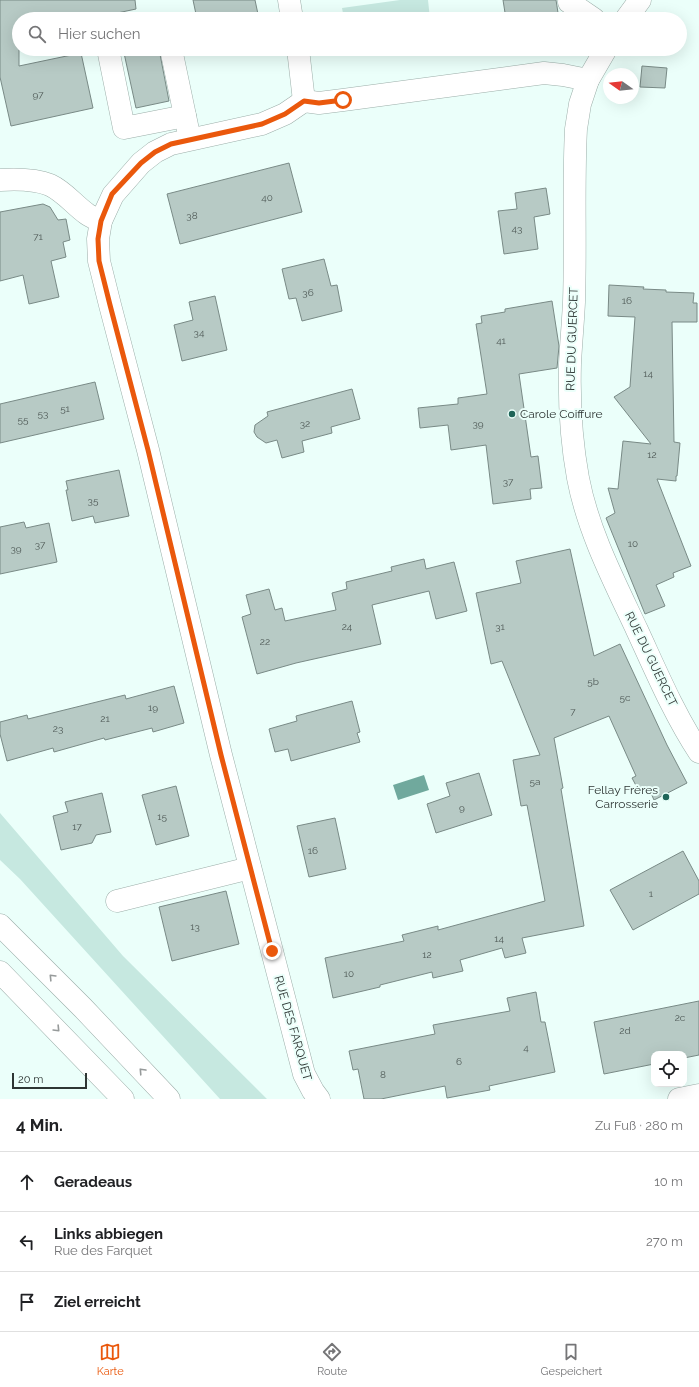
<!DOCTYPE html>
<html lang="de">
<meta charset="utf-8">
<style>
:root{--surface:#fff;--page:#f2f2f2;--text:#202124;--muted:#757577;--line:#e0e0e0;--accent:#ea580c}
body{margin:0;font-family:Raleway,sans-serif;background:var(--page);color:var(--text)}
.controls{position:absolute;right:12px;bottom:12px;display:grid;overflow:hidden;border-radius:8px;box-shadow:0 4px 16px #0002}
.controls button{width:36px;height:36px;display:grid;place-items:center;padding:0;border:0;border-bottom:1px solid var(--line);background:var(--surface);color:var(--text);font:20px sans-serif}
.compass{position:absolute;left:603px;top:68px;width:36px;height:36px;border-radius:50%;background:var(--surface);box-shadow:0 4px 16px #0002;rotate:285deg}
.scale{position:absolute;left:12px;bottom:10px;width:75px;box-sizing:border-box;padding-left:4px;border:2px solid #2e3634;border-top:0;font-size:11px;line-height:14px;white-space:nowrap;color:#2e3634;-webkit-text-stroke:3px #ebfffa;paint-order:stroke}
.stop{position:absolute;width:12px;height:12px;margin:-9px;border:3px solid #ea580c;border-radius:50%;background:#fff}
.stop.end{background:#ea580c;border-color:#fff;box-shadow:0 1px 4px #0008}
.list{margin:0;padding:0;list-style:none}
h2{display:flex;justify-content:space-between;align-items:center;height:52px;margin:0;padding:0 16px;font-size:17px}
h2 small{font-size:13px;font-weight:400;color:var(--muted)}
.list li{display:grid;grid-template-columns:26px 1fr auto;gap:12px;align-items:center;box-sizing:border-box;height:60px;padding:0 16px;border-top:1px solid var(--line)}
.list b{display:block;font-size:15px;white-space:nowrap}
.list p{margin:0;font-size:13px;white-space:nowrap;color:var(--muted)}
.list em{font-size:13px;font-style:normal;color:var(--muted)}
.icon{flex:none;width:22px;height:22px;fill:none;stroke:currentColor;stroke-width:2;stroke-linecap:round;stroke-linejoin:round}
.map{position:relative;flex:none;width:699px;height:1099px;overflow:hidden}
.search{position:absolute;background:var(--surface);box-shadow:0 4px 16px #0002;left:12px;right:12px;top:12px;height:44px;display:flex;align-items:center;gap:10px;box-sizing:border-box;padding:0 14px;border-radius:22px;color:var(--muted);font-size:15px}
.sheet{height:232px;background:var(--surface)}
nav{display:flex;justify-content:space-around;align-items:center;box-sizing:border-box;height:56px;border-top:1px solid var(--line);background:var(--surface);font-size:11px;color:var(--muted)}
nav a{display:grid;justify-items:center;gap:2px}
nav .on{color:var(--accent)}
.map>svg:first-child{display:block}
.green{fill:#c6e8e0}
.water{fill:#70a99d}
.building{fill:#b7cac5;stroke:#798a86}
.lines{fill:none;stroke-linecap:round;stroke-linejoin:round}
.minor-casing{stroke:#9caea9;stroke-width:23}
.highway-casing{stroke:#9caea9;stroke-width:23}
.minor{stroke:#fff;stroke-width:22}
.highway{stroke:#fff;stroke-width:22}
.oneway{stroke:#969a9a}
.route{stroke:#ea580c;stroke-width:5}
.poi-dot{fill:#1e6558;stroke:#ebfffa;stroke-width:1.5}
.labels{text-anchor:middle;stroke-width:4;stroke-linejoin:round;paint-order:stroke}
.number-label{font-size:10px;fill:#505b58}
.street-label{font-size:12px;fill:#2e3634;stroke:#ebfffa}
.poi-label{font-size:12px;fill:#2e3634;stroke:#ebfffa;text-anchor:start}
</style>
<div class="map">
<svg width="699" height="1099" viewBox="0 0 699 1099">
<rect width="100%" height="100%" fill="#ebfffa"/>
<g class="green">
<polygon points="400,0 428,0 430,19 344,19 342,8"/>
<polygon points="0,813 123,956 267,1099 220,1099 20,879 0,860"/>
</g>
<polygon class="water" points="424,775 429,790 398,800 393,785"/>
<g class="building">
<polygon points="0,0 135,0 136,9 89,19 19,19 19,66 81,53 93,108 11,126 0,77"/>
<polygon points="193,0 255,0 259,19 197,19"/>
<polygon points="503,0 556,0 559,19 506,19"/>
<polygon points="140,49 159,49 169,101 136,108 124,53"/>
<polygon points="318,49 338,49 338,51 319,55"/>
<polygon points="642,66 667,68 665,88 640,87"/>
<polygon points="289,163 302,212 180,244 167,194"/>
<polygon points="546,188 550,214 534,217 538,249 504,254 498,211 517,209 515,193"/>
<polygon points="43,204 50,207 58,220 66,219 70,240 63,242 66,257 51,261 59,297 29,304 23,275 0,281 0,212"/>
<polygon points="324,259 331,286 337,285 342,311 302,321 296,298 289,299 282,269"/>
<polygon points="609,285 644,287 643,289 666,290 666,292 694,293 693,303 697,303 697,322 672,322 674,442 680,443 677,476 676,476 676,481 657,479 691,566 673,573 674,577 656,585 665,606 645,614 606,518 615,513 608,488 618,489 623,441 651,444 614,397 630,387 635,317 608,316"/>
<polygon points="215,296 227,350 182,361 174,325 193,320 189,302"/>
<polygon points="552,301 559,346 557,368 519,374 531,457 538,456 542,488 530,489 531,499 493,504 486,445 451,450 448,425 420,428 418,408 458,404 458,398 487,394 476,324 482,323 481,316 505,312 505,309"/>
<polygon points="95,382 104,419 0,443 0,404"/>
<polygon points="352,389 360,419 331,427 332,433 302,441 304,452 282,458 277,440 266,443 257,437 254,432 255,425 268,416 267,412"/>
<polygon points="119,470 129,516 95,523 93,516 72,521 66,490 68,490 66,481"/>
<polygon points="24,522 26,528 49,523 57,562 0,574 0,527"/>
<polygon points="570,549 594,656 620,644 667,745 687,783 654,800 650,791 641,795 632,778 636,776 609,716 554,738 563,788 561,789 584,926 522,938 526,953 505,958 502,948 460,960 463,971 433,978 432,972 380,985 380,987 333,998 325,958 404,941 402,935 438,926 438,930 545,901 527,805 521,806 513,760 540,755 502,661 491,664 476,593 521,583 516,561"/>
<polygon points="424,559 426,569 454,562 467,611 436,619 429,591 372,605 381,644 296,663 257,674 242,617 251,614 246,595 269,589 275,610 282,608 285,621 336,610 332,593 347,589 346,582 392,571 391,567"/>
<polygon points="174,686 184,723 153,732 152,728 105,740 104,738 54,752 53,748 7,761 0,734 0,722 27,715 28,719 125,695 126,699"/>
<polygon points="352,701 360,732 357,733 360,742 291,761 288,749 275,752 269,729 297,721 296,716"/>
<polygon points="479,773 492,815 436,833 427,804 450,796 446,783"/>
<polygon points="176,786 189,836 156,845 142,795"/>
<polygon points="102,793 111,832 96,835 92,843 61,850 53,816 68,812 65,802"/>
<polygon points="335,818 346,869 309,877 297,826"/>
<polygon points="683,851 699,881 699,894 633,930 610,890"/>
<polygon points="226,891 239,944 172,961 159,907"/>
<polygon points="536,992 541,1022 545,1022 555,1072 489,1086 490,1090 447,1098 445,1086 381,1099 364,1099 358,1069 353,1070 349,1051 435,1034 433,1025 510,1011 507,998"/>
<polygon points="699,1001 699,1055 684,1058 684,1054 654,1054 654,1064 604,1074 594,1022"/>
</g>
<g class="lines">
<defs>
<g id="minor">
<polyline points="289,0 292,19"/>
<polyline points="569,2 594,19"/>
<polyline points="626,19 640,0"/>
<polyline points="108,49 124,128 185,116"/>
<polyline points="171,49 188,130"/>
<polyline points="298,49 304,101"/>
<path d="M606 49 588 80 580 104 576 129C573 186 576 244 574 302 573 323 571 343 570 364 569 402 571 440 578 478 588 531 614 581 637 630 656 671 674 714 699 752"/>
<polyline points="304,101 285,114 262,124 171,144 155,152 141,163 113,195 101,221 98,239 99,261 110,305 148,450 221,755 304,1074 313,1091 319,1099"/>
<polyline points="304,101 319,103 343,100 544,73 563,75 588,80"/>
<path d="M0 180C16 179 35 179 50 185 65 192 74 205 87 214 91 217 97 219 101 221"/>
<polyline points="117,901 250,868"/>
<polyline points="679,1099 699,1095"/>
</g>
<g id="highway">
<polyline points="0,925 83,1008 169,1099"/>
<polyline points="0,972 123,1099"/>
</g>
</defs>
<use href="#minor" class="minor-casing"/>
<use href="#highway" class="highway-casing"/>
<use href="#minor" class="minor"/>
<use href="#highway" class="highway"/>
</g>
<defs><path id="oneway-chevron" d="M-2-3.5L2.5 0L-2 3.5" fill="none" stroke-width="1.6" stroke-linecap="round" stroke-linejoin="round"/></defs>
<g class="oneway">
<use href="#oneway-chevron" transform="translate(52 977) rotate(-134)"/>
<use href="#oneway-chevron" transform="translate(57 1029) rotate(46)"/>
<use href="#oneway-chevron" transform="translate(142 1071) rotate(-133)"/>
</g>
<g class="lines">
<polyline class="route" points="272,951 221,755 148,450 110,305 99,261 98,239 101,221 112,194 141,163 155,152 171,144 262,124 285,114 304,101 319,103 343,100"/>
</g>
<g class="poi-dot">
<circle cx="512" cy="414" r="4"/>
<circle cx="666" cy="797" r="4"/>
</g>
<g class="labels">
<g class="number-label">
<text x="38" y="98">97</text>
<text x="267" y="201">40</text>
<text x="192" y="219">38</text>
<text x="517" y="232">43</text>
<text x="38" y="240">71</text>
<text x="308" y="296">36</text>
<text x="627" y="304">16</text>
<text x="199" y="336">34</text>
<text x="501" y="344">41</text>
<text x="648" y="377">14</text>
<text x="65" y="412">51</text>
<text x="43" y="417">53</text>
<text x="23" y="423">55</text>
<text x="305" y="427">32</text>
<text x="478" y="427">39</text>
<text x="652" y="458">12</text>
<text x="508" y="485">37</text>
<text x="93" y="504">35</text>
<text x="633" y="547">10</text>
<text x="40" y="548">37</text>
<text x="16" y="552">39</text>
<text x="347" y="630">24</text>
<text x="500" y="630">31</text>
<text x="265" y="645">22</text>
<text x="593" y="685">5b</text>
<text x="625" y="701">5c</text>
<text x="153" y="711">19</text>
<text x="573" y="715">7</text>
<text x="105" y="722">21</text>
<text x="58" y="732">23</text>
<text x="535" y="785">5a</text>
<text x="462" y="811">9</text>
<text x="162" y="820">15</text>
<text x="77" y="830">17</text>
<text x="313" y="854">16</text>
<text x="651" y="897">1</text>
<text x="195" y="930">13</text>
<text x="499" y="942">14</text>
<text x="427" y="958">12</text>
<text x="349" y="977">10</text>
<text x="680" y="1021">2c</text>
<text x="625" y="1034">2d</text>
<text x="526" y="1051">4</text>
<text x="459" y="1065">6</text>
<text x="383" y="1078">8</text>
</g>
<g class="street-label">
<text transform="translate(572 339) rotate(-88)" y="4">RUE DU GUERCET</text>
<text transform="translate(651 659) rotate(64)" y="4">RUE DU GUERCET</text>
<text transform="translate(293 1028) rotate(74)" y="4">RUE DES FARQUET</text>
</g>
<g class="poi-label">
<text x="520" y="418">Carole Coiffure</text>
<text x="658" y="794" text-anchor="end">Fellay Frères<tspan x="658" dy="14">Carrosserie</tspan></text>
</g>
</g>
</svg>
<div class="controls">
<button><svg class="icon" aria-label="locate" viewBox="0 0 24 24"><circle cx="12" cy="12" r="6"/><path d="M12 2v4M12 18v4M2 12h4M18 12h4"/></svg></button>
</div>
<svg class="compass" viewBox="-18 -18 36 36"><path d="M0-13l5 13h-10z" fill="#e53935"/><path d="M0 13l5-13h-10z" fill="#757577"/></svg>
<div class="scale">20 m</div>
<div class="stop" style="left:343px;top:100px"></div>
<div class="stop end" style="left:272px;top:951px"></div>
<div class="search"><svg class="icon" aria-label="search" viewBox="0 0 24 24"><circle cx="10" cy="10" r="6"/><path d="M15 15l6 6"/></svg>Hier suchen</div>
</div>
<section class="sheet">
<h2>4 Min.<small>Zu Fuß · 280 m</small></h2>
<ul class="list">
<li><svg class="icon" aria-label="ahead" viewBox="0 0 24 24"><path d="M12 20V5M6 11l6-6 6 6"/></svg><div><b>Geradeaus</b></div><em>10 m</em></li>
<li><svg class="icon" aria-label="left" viewBox="0 0 24 24"><path d="M17 20v-9H6M10 6l-5 5 5 5"/></svg><div><b>Links abbiegen</b><p>Rue des Farquet</p></div><em>270 m</em></li>
<li><svg class="icon" aria-label="arrive" viewBox="0 0 24 24"><path d="M6 21V4h12l-3 4 3 4H6"/></svg><div><b>Ziel erreicht</b></div></li>
</ul>
</section>
<nav>
<a class="on"><svg class="icon" aria-label="map" viewBox="0 0 24 24"><path d="M3 6l6-2 6 2 6-2v14l-6 2-6-2-6 2zM9 4v14M15 6v14"/></svg>Karte</a>
<a><svg class="icon" aria-label="directions" viewBox="0 0 24 24"><path d="M12 3l9 9-9 9-9-9zM9 14v-3h6M13 9l2 2-2 2"/></svg>Route</a>
<a><svg class="icon" aria-label="saved" viewBox="0 0 24 24"><path d="M7 4h10v16l-5-4-5 4z"/></svg>Gespeichert</a>
</nav>
